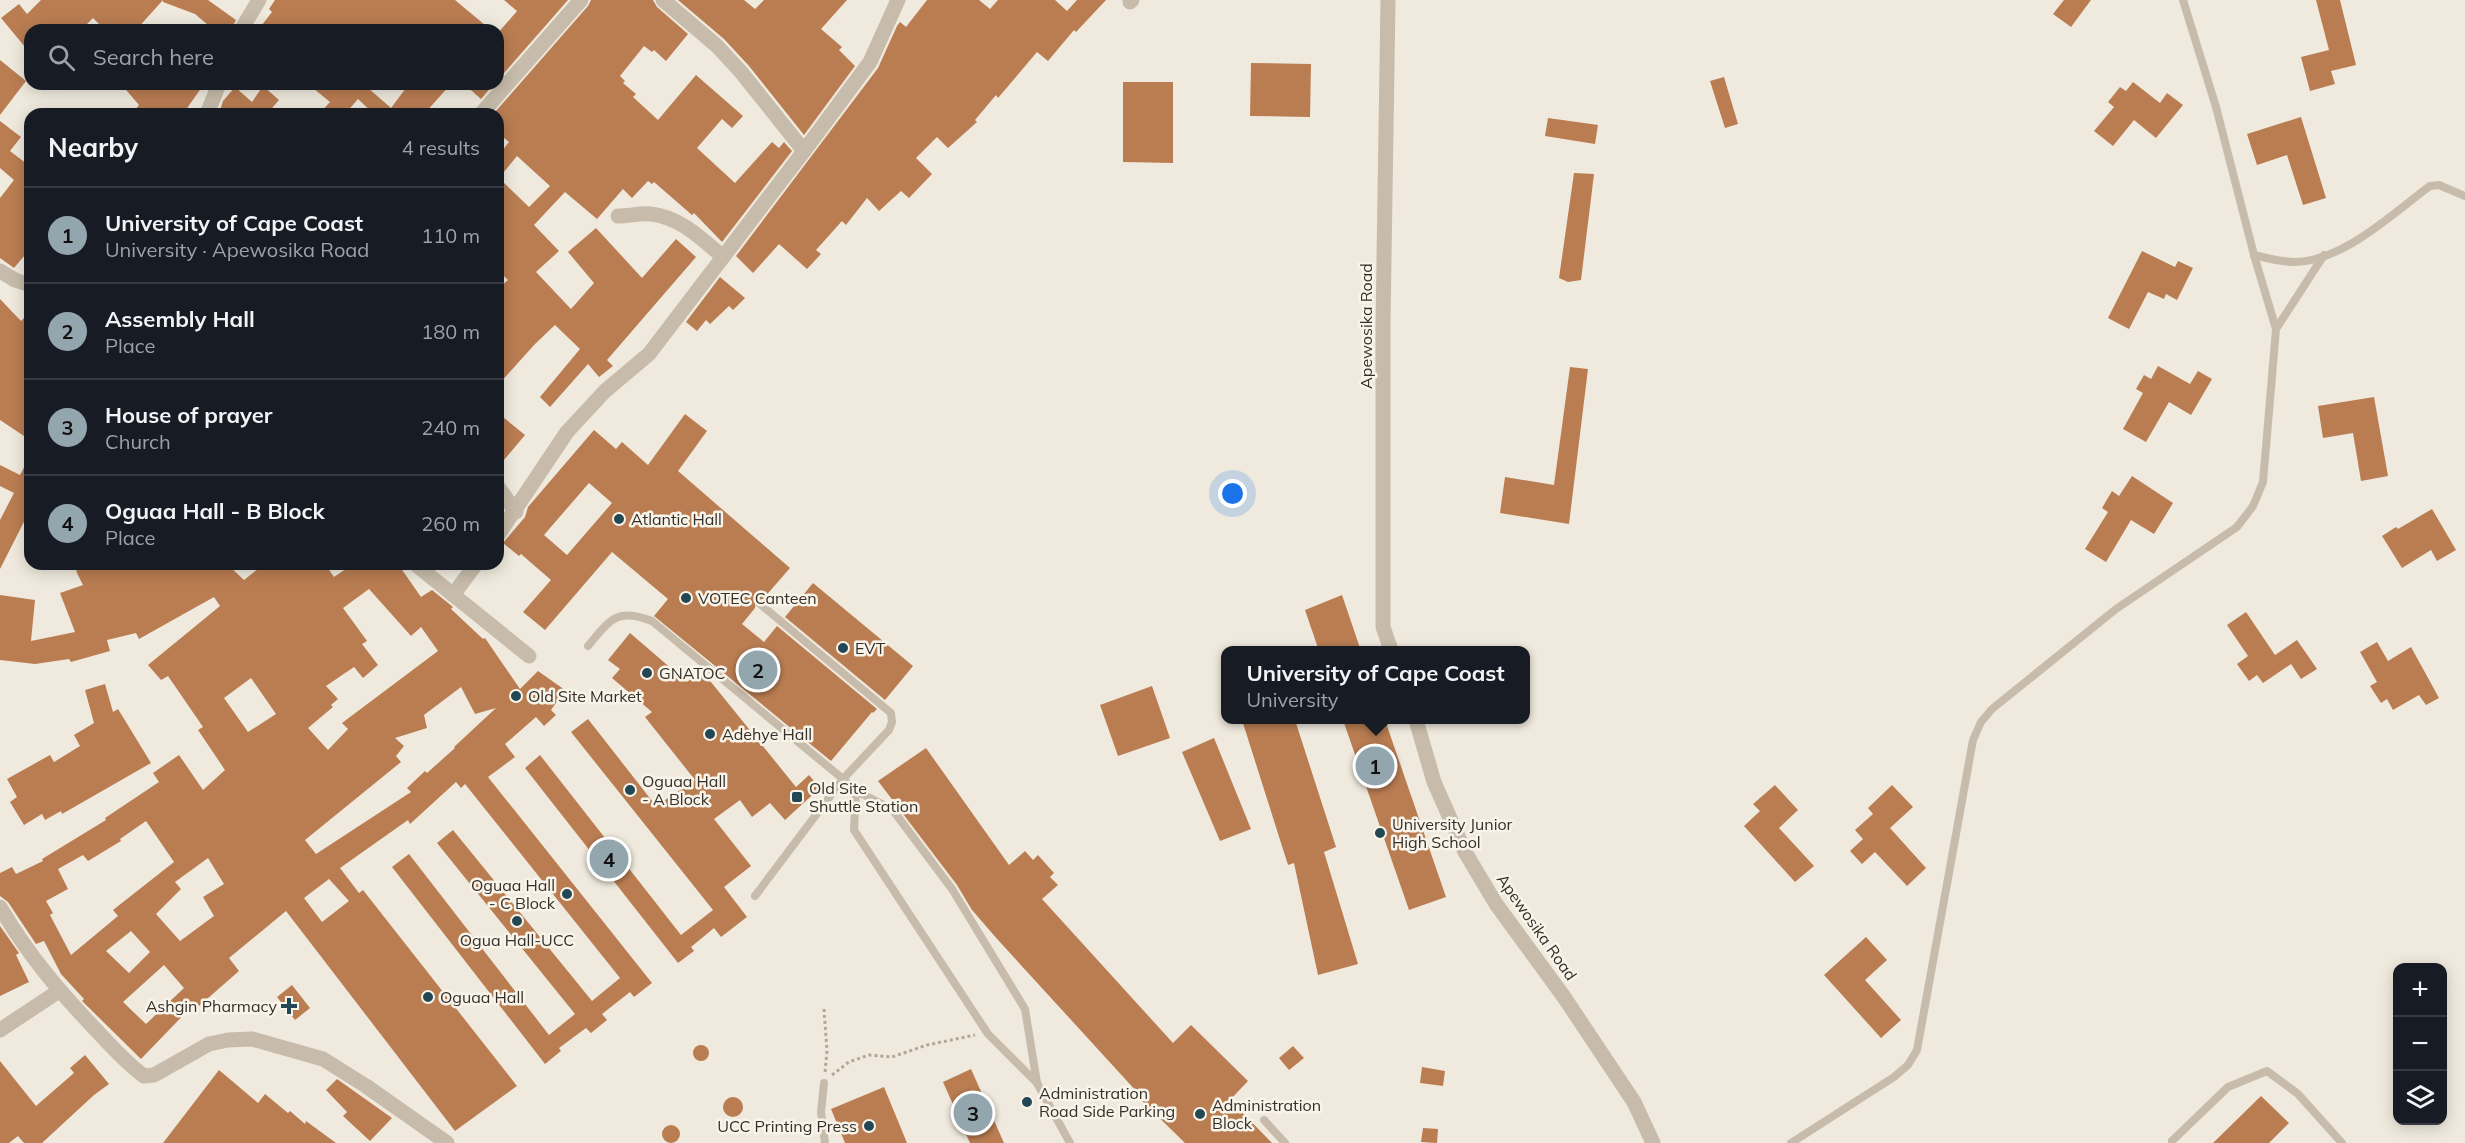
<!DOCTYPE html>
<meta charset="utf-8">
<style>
:root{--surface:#171b24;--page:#20242c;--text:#f1f3f6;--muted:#9ea1a6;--line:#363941;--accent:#94a6ad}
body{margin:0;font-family:Mulish,sans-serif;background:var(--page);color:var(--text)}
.controls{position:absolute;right:18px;bottom:18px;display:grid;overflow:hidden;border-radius:12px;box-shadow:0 3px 15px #0003}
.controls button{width:54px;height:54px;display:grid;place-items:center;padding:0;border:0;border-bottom:2px solid var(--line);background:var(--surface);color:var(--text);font:30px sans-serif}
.you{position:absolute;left:1233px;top:494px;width:21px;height:21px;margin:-15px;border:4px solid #fff;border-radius:50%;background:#1a73e8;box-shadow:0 0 0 9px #1a73e833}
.badge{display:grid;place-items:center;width:39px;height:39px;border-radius:50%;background:var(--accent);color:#111;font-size:20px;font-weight:700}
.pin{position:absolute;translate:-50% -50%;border:3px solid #fff;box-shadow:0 2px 6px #0006}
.popup{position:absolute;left:1221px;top:646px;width:309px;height:78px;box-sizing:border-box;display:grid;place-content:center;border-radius:12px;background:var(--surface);filter:drop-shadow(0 2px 4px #0005);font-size:20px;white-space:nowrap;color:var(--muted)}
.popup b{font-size:22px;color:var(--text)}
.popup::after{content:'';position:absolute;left:50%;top:100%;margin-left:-12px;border:12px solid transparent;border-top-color:var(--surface)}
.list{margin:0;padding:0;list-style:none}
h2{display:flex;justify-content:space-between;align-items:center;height:78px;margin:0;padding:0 24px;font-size:26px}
h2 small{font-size:20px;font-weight:400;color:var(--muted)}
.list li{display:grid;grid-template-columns:39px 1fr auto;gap:18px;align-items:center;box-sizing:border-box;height:96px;padding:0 24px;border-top:2px solid var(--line)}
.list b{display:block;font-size:22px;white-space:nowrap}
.list p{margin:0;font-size:20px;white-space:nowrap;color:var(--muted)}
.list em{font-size:20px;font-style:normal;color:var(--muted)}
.icon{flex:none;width:33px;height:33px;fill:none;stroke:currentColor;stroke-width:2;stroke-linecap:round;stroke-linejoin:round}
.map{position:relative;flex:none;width:2465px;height:1143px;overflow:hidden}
.search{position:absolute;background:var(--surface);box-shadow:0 3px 15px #0003;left:24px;top:24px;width:480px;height:66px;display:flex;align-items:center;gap:15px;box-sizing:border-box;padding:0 21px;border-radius:18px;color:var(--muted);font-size:22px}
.panel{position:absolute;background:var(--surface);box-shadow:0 3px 15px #0003;left:24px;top:108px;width:480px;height:462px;border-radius:18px}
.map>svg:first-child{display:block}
.building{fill:#ba7d52;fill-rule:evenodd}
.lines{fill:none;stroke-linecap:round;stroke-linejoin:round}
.path{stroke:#b3a795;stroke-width:3;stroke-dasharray:3 3;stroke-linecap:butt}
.lane{stroke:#c7bcab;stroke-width:8}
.street{stroke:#c7bcab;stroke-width:15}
.poi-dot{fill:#234753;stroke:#f8f4ea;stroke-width:2}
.labels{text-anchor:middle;stroke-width:5;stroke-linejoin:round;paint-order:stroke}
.street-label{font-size:16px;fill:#352f29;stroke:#f8f4ea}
.poi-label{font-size:16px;fill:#352f29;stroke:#f8f4ea;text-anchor:start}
</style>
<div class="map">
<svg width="2465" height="1143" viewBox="0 0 2465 1143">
<rect width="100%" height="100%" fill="#f0eade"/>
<g class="building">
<polygon points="41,0 163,0 136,30 105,30 93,18 81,30 30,30 30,53 1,18 19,4 27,14"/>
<polygon points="163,0 208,0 236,20 231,30 214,30 195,14 163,2"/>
<polygon points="275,0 455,0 491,30 258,30 272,12 269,9"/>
<polygon points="504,0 568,0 498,80 498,33 517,11"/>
<path d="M591 0H653L657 7 688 34 666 61 654 50 652 52 644 46 620 76 625 81 623 83 636 94 633 97 658 120 696 75 743 116 732 128 722 119 697 148 735 183 772 142 779 148 784 142 792 151 722 242 694 213 692 215 654 182 652 184 648 181 632 198 623 189 597 219 565 192 534 225 559 251 536 272 571 309 594 283 568 252 596 228 642 278 676 239 696 257 607 360 613 366 599 377 588 364 550 407 540 397 580 349 555 325 535 344 498 385V289L508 280 498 270V156L509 142 498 133V114L495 112 588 6ZM517 156 550 186 529 207 499 178Z"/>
<polygon points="678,0 744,0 755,9 764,0 847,0 821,29 842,47 839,50 855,66 804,135 749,66 724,39"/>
<polygon points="927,0 979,0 990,9 998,0 1055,0 1067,11 1077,0 1106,0 1076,32 1074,30 1048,61 1037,52 998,98 996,95 975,120 977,122 948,148 937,137 916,158 932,174 909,198 901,191 879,211 867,198 846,225 842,221 816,250 821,254 807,269 779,244 753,273 736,256 878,68 897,26 900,22 906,27"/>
<polygon points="2064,0 2091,0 2071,27 2053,14"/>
<polygon points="2316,0 2340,0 2356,65 2331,71 2335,84 2310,91 2301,57 2329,50"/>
<polygon points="0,60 26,81 0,115"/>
<polygon points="1251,63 1311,64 1310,117 1250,116"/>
<polygon points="1724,77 1738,124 1725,128 1710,81"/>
<polygon points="1123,82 1173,82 1173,163 1123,162"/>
<polygon points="2133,82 2160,103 2167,93 2183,105 2156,138 2134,120 2113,146 2094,131 2114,107 2108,102 2120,87 2126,91"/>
<polygon points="121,84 204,84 183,114 132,114 139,105"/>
<polygon points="308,84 331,84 339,90 343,86 341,84 372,84 368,88 391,108 409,84 451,84 424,114 374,114 358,99 345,114 319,114 330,102"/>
<polygon points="464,84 494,84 481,99"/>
<polygon points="263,86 279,100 267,114 219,114 223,101 235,87 252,102"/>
<polygon points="2301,117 2326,198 2303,205 2287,155 2257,165 2247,134"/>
<polygon points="1548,118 1598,125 1595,144 1545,136"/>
<polygon points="0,121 21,137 10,151 27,164 30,160 30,249 14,268 0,258 0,198 14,180 0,168"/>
<polygon points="1574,173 1594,174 1581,280 1568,282 1559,278"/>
<polygon points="2142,251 2175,267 2178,261 2193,268 2177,300 2166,294 2164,299 2148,292 2129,329 2108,318"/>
<polygon points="720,277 745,298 733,310 729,306 710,324 706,320 697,331 686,322"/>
<polygon points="0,299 21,321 30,312 30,440 0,420"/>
<polygon points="2158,366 2190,384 2198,371 2212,379 2191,415 2169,402 2146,442 2123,429 2143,393 2136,389 2144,375 2151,379"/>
<polygon points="1570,367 1588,369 1569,524 1500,513 1505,477 1554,485"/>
<polygon points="2374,397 2388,476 2361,481 2353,433 2323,438 2318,406"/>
<polygon points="498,413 525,435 498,467"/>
<path d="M685 414 707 431 678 471 790 568 763 599 756 600 755 608 742 624 764 642 777 626 877 709 873 713 872 712 831 761 654 616 668 599 612 552 545 630 523 612 551 580 521 554 519 556 503 543 525 517 528 507 594 430 616 449 622 442 648 465ZM589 483 612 503 567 555 544 535Z"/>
<polygon points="30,456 30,510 0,569 0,520 14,493 0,486 0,465 20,475"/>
<polygon points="2132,476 2173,503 2154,534 2131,520 2106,562 2085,549 2108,512 2102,508 2112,491 2119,496"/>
<polygon points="2432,509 2456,550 2437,561 2431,550 2402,568 2382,536 2396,527 2398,529"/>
<path d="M89 564H227L244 580 264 564H325L334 577 353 564H398L421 597 432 590 453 607 451 609 483 639 485 638 520 689 538 671 565 690 551 710 556 715 544 726 536 717 505 744 515 757 488 777 652 983 634 997 630 992 602 1014 607 1020 591 1033 586 1028 559 1048 561 1051 545 1064 392 867 409 854 549 1035 575 1014 437 843 453 830 592 1001 620 978 465 784 461 788 456 782 410 824 408 820 340 868 359 893 363 890 517 1086 455 1131 286 911 229 958 239 971 199 1006 196 1002 141 1059 82 1001 84 999 61 974 44 941 36 944 8 902 0 896V873L12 867 16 874 43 861 42 859 106 820 105 818 159 782 153 773 179 755 203 790 225 770 198 730 203 727 168 676 161 680 148 665 220 606 214 597 139 639 136 633 107 640 110 651 71 662 69 659 35 664 0 660V595L35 600 31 641 75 632 60 593 83 585 76 571ZM369 589 411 636 421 627 438 651 342 723 348 729 328 750 308 728 333 707 331 705 338 699 326 686 354 667 363 678 378 665 362 644 367 641 343 608ZM251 678 276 714 248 732 224 698ZM461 687 475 714 496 708 454 747 455 748 427 773 425 771 407 788 411 792 316 854 305 840 401 762 396 756 404 746 395 738 427 728 424 715ZM146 821 174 862 113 910 118 916 71 955 50 915 53 913 46 901 68 889 58 869 83 855 88 861 121 841 120 839ZM208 858 224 884 203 897 214 916 180 941 156 914 181 889 175 882ZM329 879 349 901 322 922 304 898ZM131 931 150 952 129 973 106 951ZM164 965 184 988 146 1024 123 1002Z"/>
<polygon points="813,583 913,666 885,700 785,617"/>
<polygon points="1342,595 1361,651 1319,651 1305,610"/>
<polygon points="2246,612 2275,655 2297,640 2317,669 2301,679 2291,664 2263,683 2257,675 2249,681 2237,664 2248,656 2227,625"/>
<polygon points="630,633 687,682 702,671 796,787 809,775 820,788 785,820 770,803 752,817 740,800 714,819 751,866 724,887 747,917 721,937 714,928 691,947 694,951 678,963 525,768 540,755 681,935 713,910 571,732 588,719 656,806 695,780 645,717 652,712 612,678 620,669 608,660"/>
<polygon points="2377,642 2388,661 2411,647 2439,698 2426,705 2419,695 2393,710 2387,699 2381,703 2370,686 2377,682 2360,652"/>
<polygon points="105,684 113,712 118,709 151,763 62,814 61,811 45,820 42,814 24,825 10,802 17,797 7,779 50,755 54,762 80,746 74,735 94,723 85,690"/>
<polygon points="1152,686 1170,738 1118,756 1100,705"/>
<polygon points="1242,720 1295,720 1336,847 1324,852 1358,964 1318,975 1294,863 1288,865"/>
<polygon points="1343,720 1385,720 1446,897 1409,910"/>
<polygon points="1214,738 1251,829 1220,841 1182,752"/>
<polygon points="926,748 1009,865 1025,851 1033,860 1038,855 1054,873 1050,877 1058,885 1042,899 1173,1043 1191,1025 1248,1081 1230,1100 1272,1143 1185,1143 1135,1094 1137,1092 998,940 972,910 957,885 878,781"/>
<polygon points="1775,785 1798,810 1779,828 1814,866 1795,882 1744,826 1760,811 1753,804"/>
<polygon points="1892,785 1913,807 1890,828 1926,868 1907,886 1875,852 1862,864 1850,851 1863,839 1855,830 1873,814 1868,808"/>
<polygon points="0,926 19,953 16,955 29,982 0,996"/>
<polygon points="1866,937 1887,960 1865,980 1901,1020 1881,1038 1824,975"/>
<polygon points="292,985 310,1008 295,1020 277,997"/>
<circle cx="701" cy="1053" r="8"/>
<polygon points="1293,1046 1304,1058 1289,1070 1279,1058"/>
<polygon points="85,1055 109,1084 94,1095 42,1143 24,1143 18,1136 9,1143 0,1143 0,1061 36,1106 74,1073 70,1068"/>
<polygon points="1422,1067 1445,1071 1443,1086 1420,1083"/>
<polygon points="971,1069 1004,1143 970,1143 943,1082"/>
<polygon points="219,1070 258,1103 265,1094 288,1113 290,1111 305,1124 306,1121 336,1143 163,1143"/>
<polygon points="337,1079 392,1118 370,1141 343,1116 347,1112 326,1090"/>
<polygon points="884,1087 907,1143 845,1143 831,1109"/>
<polygon points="2261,1096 2289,1123 2269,1143 2213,1143"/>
<circle cx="733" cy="1107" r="10"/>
<circle cx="671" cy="1134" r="9"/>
<polygon points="1423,1128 1438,1129 1437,1143 1421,1142"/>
</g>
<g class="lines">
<g class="path">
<polyline points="824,1009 827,1051 825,1072"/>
<polyline points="832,1075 849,1062 869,1055 892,1057 927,1045 975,1035"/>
</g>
<g class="lane">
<path d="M2254 255C2267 258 2281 262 2295 262 2344 261 2393 213 2430 186L2439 185 2465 196"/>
<polyline points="2276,329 2324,255"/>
<polyline points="760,604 891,713 892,722 889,730 843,779 856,791 892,809 952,889 1025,1009 1037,1083"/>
<path d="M588 646C610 620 616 607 652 621L843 779 755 896"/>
<polyline points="856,791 854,830 988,1034 1037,1083 1070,1143"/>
<polyline points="824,1083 821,1112 825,1143"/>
<polyline points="1264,1120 1285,1143"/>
<polyline points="2172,1141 2228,1087 2267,1071 2298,1094 2342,1143"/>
<polyline points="1791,1143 1894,1077 1908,1065 1917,1050 1973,740 1981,722 1992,709 2116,609 2237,527 2253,506 2263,482 2276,329 2254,255 2216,107 2183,0"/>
</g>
<g class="street">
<polyline points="663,0 717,46 741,72 804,151"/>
<polyline points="1388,0 1383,324 1383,627 1391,650"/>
<polyline points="1130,2 1132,0"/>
<polyline points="241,30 259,0"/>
<polyline points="207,114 219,84"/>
<polyline points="481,114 581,0"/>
<path d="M618 216C629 216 641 213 651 214 680 217 702 239 723 257"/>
<polyline points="0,271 15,280 30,285"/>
<polyline points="498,487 516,512"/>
<polyline points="498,535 567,432 605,391 649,354 804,151 870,62 898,0"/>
<polyline points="415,564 529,656"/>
<polyline points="453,595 476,564"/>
<polyline points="1416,720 1434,782 1465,852 1496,904 1564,997 1634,1102 1653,1143"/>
<path d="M0 907C29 956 58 990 97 1031 112 1047 127 1064 144 1076L154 1075 209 1044 228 1040 252 1039 323 1059 366 1086 447 1143"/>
<polyline points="0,1030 59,991"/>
</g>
</g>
<g class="poi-dot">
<circle cx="619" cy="519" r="6"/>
<circle cx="686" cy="598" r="6"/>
<circle cx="843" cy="648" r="6"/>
<circle cx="647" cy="673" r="6"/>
<circle cx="516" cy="696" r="6"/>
<circle cx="710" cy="734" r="6"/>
<circle cx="630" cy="790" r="6"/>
<rect x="791" y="791" width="12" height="12" rx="3"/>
<circle cx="1380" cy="833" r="6"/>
<circle cx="567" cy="894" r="6"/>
<circle cx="517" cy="921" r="6"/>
<circle cx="428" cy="997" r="6"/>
<path d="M286 997h6v6h6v6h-6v6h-6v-6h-6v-6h6z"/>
<circle cx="1027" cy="1102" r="6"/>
<circle cx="1200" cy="1114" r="6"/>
<circle cx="869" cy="1126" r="6"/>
</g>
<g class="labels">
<g class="street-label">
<text transform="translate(1366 326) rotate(-90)" y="6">Apewosika Road</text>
<text transform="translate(1537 927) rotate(55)" y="6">Apewosika Road</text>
</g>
<g class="poi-label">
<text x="631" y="525">Atlantic Hall</text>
<text x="698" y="604">VOTEC Canteen</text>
<text x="855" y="654">EVT</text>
<text x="659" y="679">GNATOC</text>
<text x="528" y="702">Old Site Market</text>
<text x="722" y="740">Adehye Hall</text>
<text x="642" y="787">Oguaa Hall<tspan x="642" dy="18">- A Block</tspan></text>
<text x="809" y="794">Old Site<tspan x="809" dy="18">Shuttle Station</tspan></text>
<text x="1392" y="830">University Junior<tspan x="1392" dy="18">High School</tspan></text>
<text x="555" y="891" text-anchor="end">Oguaa Hall<tspan x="555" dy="18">- C Block</tspan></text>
<text x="517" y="946" text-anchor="middle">Ogua Hall-UCC</text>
<text x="440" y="1003">Oguaa Hall</text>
<text x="277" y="1012" text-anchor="end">Ashgin Pharmacy</text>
<text x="1039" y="1099">Administration<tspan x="1039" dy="18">Road Side Parking</tspan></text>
<text x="1212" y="1111">Administration<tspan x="1212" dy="18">Block</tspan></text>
<text x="857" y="1132" text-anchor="end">UCC Printing Press</text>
</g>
</g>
</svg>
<div class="controls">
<button>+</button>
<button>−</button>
<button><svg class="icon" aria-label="layers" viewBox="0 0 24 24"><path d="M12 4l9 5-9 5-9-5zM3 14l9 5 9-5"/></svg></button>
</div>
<div class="you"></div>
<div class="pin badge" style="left:1375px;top:766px">1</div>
<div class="popup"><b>University of Cape Coast</b>University</div>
<div class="pin badge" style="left:758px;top:670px">2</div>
<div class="pin badge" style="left:973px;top:1113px">3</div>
<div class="pin badge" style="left:609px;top:859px">4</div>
<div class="search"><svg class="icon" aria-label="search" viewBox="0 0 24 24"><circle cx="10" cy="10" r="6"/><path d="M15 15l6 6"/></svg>Search here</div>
<section class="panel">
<h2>Nearby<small>4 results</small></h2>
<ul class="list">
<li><span class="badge">1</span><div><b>University of Cape Coast</b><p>University · Apewosika Road</p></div><em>110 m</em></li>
<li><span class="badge">2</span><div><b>Assembly Hall</b><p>Place</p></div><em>180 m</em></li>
<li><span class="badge">3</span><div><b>House of prayer</b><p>Church</p></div><em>240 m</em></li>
<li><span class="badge">4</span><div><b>Oguaa Hall - B Block</b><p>Place</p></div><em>260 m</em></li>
</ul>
</section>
</div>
